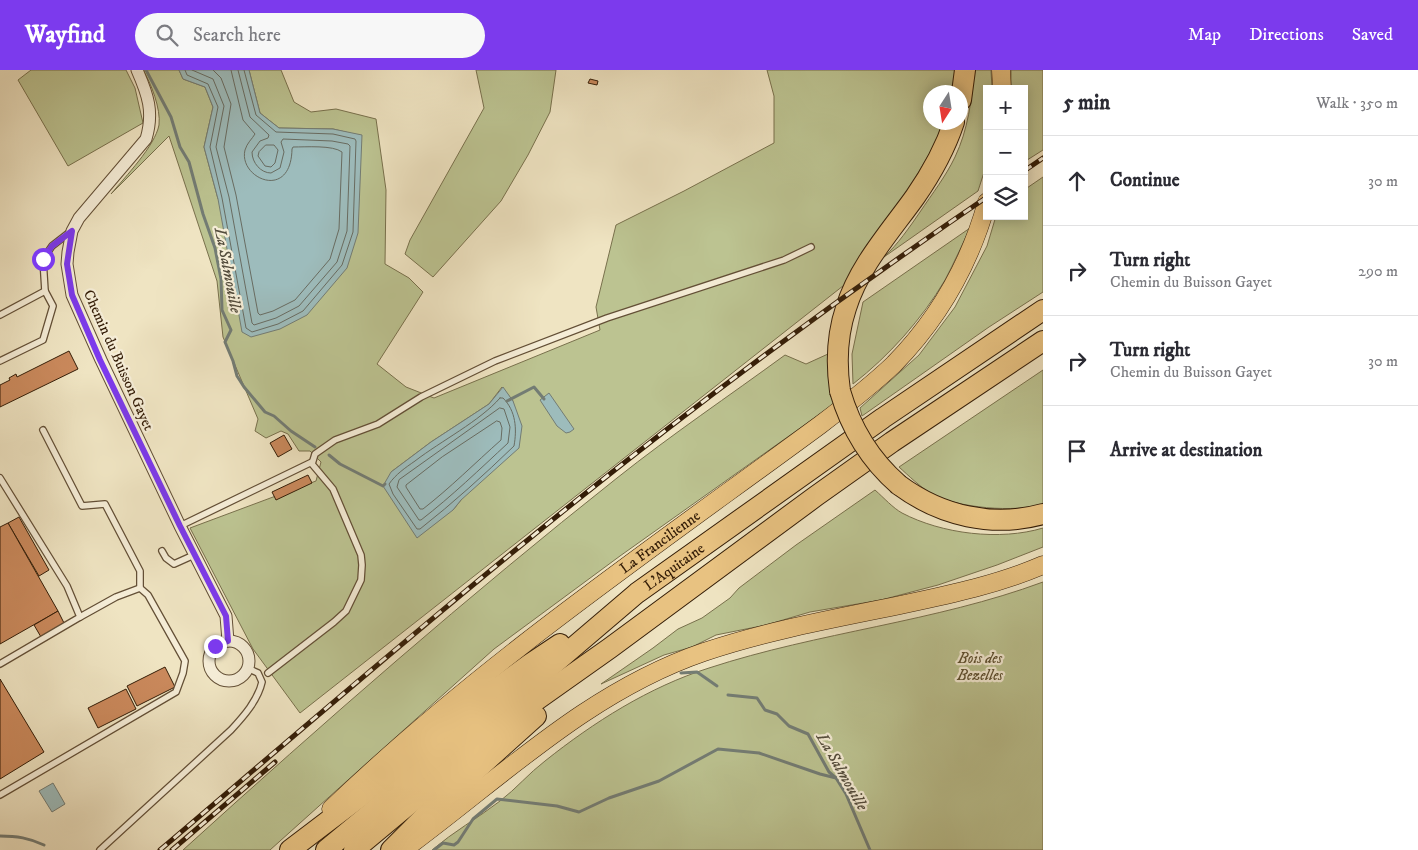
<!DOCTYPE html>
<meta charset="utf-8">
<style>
:root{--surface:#fff;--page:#f7f7f7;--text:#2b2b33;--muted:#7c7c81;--line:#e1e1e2;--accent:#7c3aed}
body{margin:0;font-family:"IM FELL DW Pica",serif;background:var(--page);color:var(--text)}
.controls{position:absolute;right:15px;top:15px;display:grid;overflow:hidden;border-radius:0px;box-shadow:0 2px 12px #0003}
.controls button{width:45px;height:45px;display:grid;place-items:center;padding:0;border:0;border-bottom:1px solid var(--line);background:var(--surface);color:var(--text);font:25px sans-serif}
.compass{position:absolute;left:923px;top:15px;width:45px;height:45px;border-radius:50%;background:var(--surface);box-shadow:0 2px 12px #0003;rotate:192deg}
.stop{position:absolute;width:15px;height:15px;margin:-11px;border:4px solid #7c3aed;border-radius:50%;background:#fff}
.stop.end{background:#7c3aed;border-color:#fff;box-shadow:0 1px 5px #0008}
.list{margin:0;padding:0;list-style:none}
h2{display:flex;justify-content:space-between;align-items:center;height:65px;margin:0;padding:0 20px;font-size:21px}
h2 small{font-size:16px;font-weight:400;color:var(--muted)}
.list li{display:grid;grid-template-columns:32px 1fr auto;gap:15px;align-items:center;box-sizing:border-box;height:90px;padding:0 20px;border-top:1px solid var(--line)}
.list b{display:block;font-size:19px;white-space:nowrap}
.list p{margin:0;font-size:16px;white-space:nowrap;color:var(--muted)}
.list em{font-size:16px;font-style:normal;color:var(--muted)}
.icon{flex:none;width:28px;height:28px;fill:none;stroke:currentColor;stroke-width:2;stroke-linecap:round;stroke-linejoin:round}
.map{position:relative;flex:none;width:1043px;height:780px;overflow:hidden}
header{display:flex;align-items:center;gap:30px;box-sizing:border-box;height:70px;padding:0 25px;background:var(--accent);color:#fff}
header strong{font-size:24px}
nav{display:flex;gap:28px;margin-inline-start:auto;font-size:18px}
.search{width:350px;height:45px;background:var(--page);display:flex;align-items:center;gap:12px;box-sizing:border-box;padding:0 18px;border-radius:28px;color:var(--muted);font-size:19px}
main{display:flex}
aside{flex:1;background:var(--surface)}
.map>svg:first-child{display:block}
.green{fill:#bcc391;stroke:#78704c;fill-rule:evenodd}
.water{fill:#9dbcbc;stroke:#737c74}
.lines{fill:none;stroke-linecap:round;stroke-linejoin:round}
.shore{stroke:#686c62;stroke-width:1}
.stream{stroke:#737c74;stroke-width:3}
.building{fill:#ca895c;stroke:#341d07}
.service-casing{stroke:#634f36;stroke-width:8}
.minor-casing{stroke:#634f36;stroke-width:13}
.trunk-casing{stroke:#341d07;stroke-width:19}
.motorway-casing{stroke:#341d07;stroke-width:22}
.service{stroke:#f5edd7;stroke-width:5.5}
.minor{stroke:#f5edd7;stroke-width:11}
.trunk{stroke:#e8c281;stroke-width:18}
.motorway{stroke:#e8c281;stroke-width:20}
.rail-casing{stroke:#341d07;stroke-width:5}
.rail{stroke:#f5edd7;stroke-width:3;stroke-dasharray:9;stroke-linecap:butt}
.motorway-bridge-casing{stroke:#341d07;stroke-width:22;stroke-linecap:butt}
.motorway-bridge{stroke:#e8c281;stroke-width:20}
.route{stroke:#7c3aed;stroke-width:6}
.labels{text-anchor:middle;stroke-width:4.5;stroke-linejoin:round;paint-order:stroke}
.street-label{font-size:15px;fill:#341d07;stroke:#f5edd7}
.park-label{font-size:15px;font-style:italic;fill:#5d4f30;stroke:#f5edd7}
.water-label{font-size:16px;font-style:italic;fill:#544d3d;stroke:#f5edd7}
</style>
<header>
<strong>Wayfind</strong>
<div class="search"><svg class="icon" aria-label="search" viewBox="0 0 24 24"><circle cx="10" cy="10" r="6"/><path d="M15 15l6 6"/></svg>Search here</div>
<nav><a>Map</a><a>Directions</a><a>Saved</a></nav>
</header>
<main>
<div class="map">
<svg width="1043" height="780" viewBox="0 0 1043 780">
<rect width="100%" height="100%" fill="#efe4c2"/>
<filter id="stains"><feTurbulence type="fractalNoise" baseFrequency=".004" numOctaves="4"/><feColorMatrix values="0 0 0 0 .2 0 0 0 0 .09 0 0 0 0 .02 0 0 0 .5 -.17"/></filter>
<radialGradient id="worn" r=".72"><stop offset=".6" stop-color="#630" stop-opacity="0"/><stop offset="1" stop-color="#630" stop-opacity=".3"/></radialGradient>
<g class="green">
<polygon points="31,0 126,0 135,18 143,53 68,96 18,10"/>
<path d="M143 0H179L183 9 205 17 213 37 204 77 218 129 362 66 333 59 279 58 260 43 249 0H281L294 32 311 42 336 39 376 49 386 120 385 194 409 208 423 222 377 294 406 317 434 328 600 260 596 237 616 155 684 121 774 73V26L767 0H956L952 22H931V52L946 53 945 57 910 117 858 190 848 212 300 643 253 579 190 458 316 411 321 392 310 381H299L288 364 281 361 266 368 255 361 258 349 223 267 217 211 169 66 111 124C125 107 155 76 159 55 161 39 151 13 143 0ZM502 317 513 331 461 430 453 440 391 402 431 372 489 334Z"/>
<polygon points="476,0 556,0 550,42 528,85 501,131 433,207 405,184 410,170 484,38"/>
<path d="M974 0H991L992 19H987V93L978 121 884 187C898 174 909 158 920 142 932 124 946 106 955 87 968 60 972 29 974 0Z"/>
<polygon points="1011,0 1043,0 1043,80 1024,92 1024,19 1011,19"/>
<polygon points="1043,107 1043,222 989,257 862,346 860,338 919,285 955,237 987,176 996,146 1024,146 1024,120"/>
<path d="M970 158C962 175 954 193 945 210 922 249 889 286 853 314L852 284 863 232Z"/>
<path d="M828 284 831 319 834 334 620 486 494 579 270 780H183C324 652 468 526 617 408 671 365 729 326 785 285L806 294Z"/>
<path d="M1043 300V434C1016 443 957 438 932 424 920 417 909 406 899 397Z"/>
<path d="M875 420C884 428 893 438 902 443 942 464 1000 471 1043 458V477L997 495 938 515 881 530 810 542 766 555 716 565 692 577 664 585 601 614 653 578 678 559 702 548 730 528 739 518 796 475Z"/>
<path d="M1043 512V780H432C453 762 478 748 500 731 516 719 529 703 545 691 594 652 649 617 709 598 819 562 935 552 1043 512Z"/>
</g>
<g class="water">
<polygon points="179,0 249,0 260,43 279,58 333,59 362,65 358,163 347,198 307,245 280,259 251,267 242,262 218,129 204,77 213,37 205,17 183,9"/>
<polygon points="503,317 513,331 522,356 519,378 461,430 453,440 417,468 383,416 391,402 431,372 489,334"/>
<polygon points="549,323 574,359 570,362 566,363 557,356 540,330"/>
<polygon points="53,713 65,734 52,742 39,721"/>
</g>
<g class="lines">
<g class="shore">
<polyline points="185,0 187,5 208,14 218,37 210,77 222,128 246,258 252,262 278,254 303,241 342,195 353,162 356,71 355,69 333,64 276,62 256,45 244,0"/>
<path d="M192 0 213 9 224 36 216 77 229 127 252 253 254 255 276 248 299 236 337 192 347 161 350 76 348 74 332 71 283 69 281 72 284 82 280 98 271 103C261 103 252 93 252 82L260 71 268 68 269 65 250 47 238 0"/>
<path d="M213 0 221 8 231 34 224 77 236 125 258 243 260 245 273 241 295 230 330 189 339 159 342 82C333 75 306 77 293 77L292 79C291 132 238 108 245 80 247 73 252 69 255 64L243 50 231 0"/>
<polygon points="266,75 274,75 278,80 275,93 271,97 265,96 258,86 259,82"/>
<path d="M500 328H503C516 341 517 359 514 376 484 405 453 433 420 459H417L393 424 389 414C396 404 405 398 415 391 441 371 480 351 500 328Z"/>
<path d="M500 338 504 339 510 357 508 373C480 399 452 426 421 450H419L397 417 399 410Z"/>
<path d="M497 351 500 352 502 358 501 370C475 393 450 418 423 439H420L406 417V415L442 387Z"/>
</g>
<g class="stream">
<polyline points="146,0 171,47 180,77 189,92 203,144 215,178 221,209 222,240 231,260 225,272 233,291 237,306 244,317 265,342 274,346 291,361 315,377"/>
<polyline points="507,331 534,317 544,329"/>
<polyline points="329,385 340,394 383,416 385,414"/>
<polyline points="681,603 697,602 717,616"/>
<polyline points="728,625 757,628 765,640 777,644 789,656 808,664 829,702 836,708 846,724 870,780"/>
<path d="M0 766C17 766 29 768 44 775"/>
<polyline points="434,780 443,773 454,775 458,772 473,749 497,729 557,736 579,742 609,728 659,711 718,679 759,683 820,704 836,708"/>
</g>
</g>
<g class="building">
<polygon points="590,9 598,11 597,15 588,13"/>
<polygon points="69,281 78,299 0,337 0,315 10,310 9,308 16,304 17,307"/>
<polygon points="284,365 292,379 278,387 270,373"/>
<polygon points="308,405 312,413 276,430 272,422"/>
<polygon points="19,447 49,500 39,506 8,453"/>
<polygon points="8,453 58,541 0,574 0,457"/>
<polygon points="58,541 64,553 41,567 34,555"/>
<polygon points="165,597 175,617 137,636 127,616"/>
<polygon points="0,609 44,682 0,709"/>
<polygon points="126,619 136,639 98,658 88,638"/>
</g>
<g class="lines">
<defs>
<g id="service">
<polyline points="0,245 45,221"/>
<polyline points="0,291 43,270 53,236 45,221 43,189 52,176 70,162"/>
<polyline points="43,360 82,436 105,434 140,501 140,518"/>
<polyline points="0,408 67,516 80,547 0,594"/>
<polyline points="180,456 312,392"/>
<polyline points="162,481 166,488 174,494 194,485"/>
<polyline points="268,603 334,552 346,541 361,510 362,495 361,485 333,419 312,394 315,384 335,370 378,354 421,327 495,291 607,248 784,190 811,177"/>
<polyline points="0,725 176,622 183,603 185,591 148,525 140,518 116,527 80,547"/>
<path d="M100 780 231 660C244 646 258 630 262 612L258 603 247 598"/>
</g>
<g id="minor">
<path d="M137 0C148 25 154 42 146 69L79 148 72 161 68 182 67 194 72 225 101 290 180 456 226 546 228 571"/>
<circle cx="229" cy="591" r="20"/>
</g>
<g id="trunk">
<polyline points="1001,0 1002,19"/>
<path id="s1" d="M331 739C481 595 653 478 820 355 845 336 871 316 894 294 938 249 970 193 987 132"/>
<path d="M403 780C500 709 587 622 704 582 769 560 838 548 905 534 952 524 999 514 1043 495"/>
</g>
<g id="motorway">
<polyline points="961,30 965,0"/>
<path d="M840 321C836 293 837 265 846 238 859 196 890 162 915 127 931 104 945 79 954 52"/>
<path d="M899 415C941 446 993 458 1043 444"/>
<polyline points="290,780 365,723 462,644 530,594 560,574"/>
<path id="s2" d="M326 780 469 662 542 604 637 523 883 348 1043 240"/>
<polyline points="354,780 521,641 610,578 816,426 892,372 1043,271"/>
<polyline points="391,780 423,748 536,646"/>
</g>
</defs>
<use href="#service" class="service-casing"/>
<use href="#minor" class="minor-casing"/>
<use href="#trunk" class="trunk-casing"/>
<use href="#motorway" class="motorway-casing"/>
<use href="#service" class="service"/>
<use href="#minor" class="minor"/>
<use href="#trunk" class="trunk"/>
<use href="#motorway" class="motorway"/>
<defs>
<g id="rail">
<polyline points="1024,101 1043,88"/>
<path d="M160 780C281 677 401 573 524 473 673 351 828 235 987 127"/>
<polyline points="172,780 275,692"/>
</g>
</defs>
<use href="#rail" class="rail-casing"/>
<use href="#rail" class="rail"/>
<defs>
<path id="motorway-bridge" d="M840 321C851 359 869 389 899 415"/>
</defs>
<use href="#motorway-bridge" class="motorway-bridge-casing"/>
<use href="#motorway-bridge" class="motorway-bridge"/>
</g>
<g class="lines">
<polyline class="route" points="43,189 52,176 72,161 67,194 72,225 100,290 180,456 226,546 228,571 215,576"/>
</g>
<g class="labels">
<g class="street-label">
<text transform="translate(119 290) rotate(66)" y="5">Chemin du Buisson Gayet</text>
<text dy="5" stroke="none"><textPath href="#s1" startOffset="424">La Francilienne</textPath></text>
<text dy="5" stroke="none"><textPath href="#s2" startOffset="449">L'Aquitaine</textPath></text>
</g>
<g class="park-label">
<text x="980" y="593">Bois des<tspan x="980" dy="17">Bezelles</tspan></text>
</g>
<g class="water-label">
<text transform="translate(229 200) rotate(79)" y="6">La Salmouille</text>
<text transform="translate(843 701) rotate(60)" y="6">La Salmouille</text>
</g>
</g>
<rect width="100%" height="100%" filter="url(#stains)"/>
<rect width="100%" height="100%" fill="url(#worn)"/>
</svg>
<div class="controls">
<button>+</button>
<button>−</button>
<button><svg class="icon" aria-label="layers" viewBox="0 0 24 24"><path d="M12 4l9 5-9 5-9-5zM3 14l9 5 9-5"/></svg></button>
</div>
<svg class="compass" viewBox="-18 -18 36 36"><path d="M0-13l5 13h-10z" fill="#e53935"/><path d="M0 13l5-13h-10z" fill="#7c7c81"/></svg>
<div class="stop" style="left:43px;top:189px"></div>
<div class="stop end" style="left:215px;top:576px"></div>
</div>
<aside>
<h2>5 min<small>Walk · 350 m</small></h2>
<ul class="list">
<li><svg class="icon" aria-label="ahead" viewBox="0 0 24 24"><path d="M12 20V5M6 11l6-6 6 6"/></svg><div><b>Continue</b></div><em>30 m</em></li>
<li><svg class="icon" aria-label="right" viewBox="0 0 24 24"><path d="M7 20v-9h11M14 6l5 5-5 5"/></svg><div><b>Turn right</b><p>Chemin du Buisson Gayet</p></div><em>290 m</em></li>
<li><svg class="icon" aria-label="right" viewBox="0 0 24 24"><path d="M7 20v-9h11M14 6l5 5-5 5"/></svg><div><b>Turn right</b><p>Chemin du Buisson Gayet</p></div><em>30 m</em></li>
<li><svg class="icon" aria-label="arrive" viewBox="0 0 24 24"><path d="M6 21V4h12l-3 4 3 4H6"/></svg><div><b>Arrive at destination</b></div></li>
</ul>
</aside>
</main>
